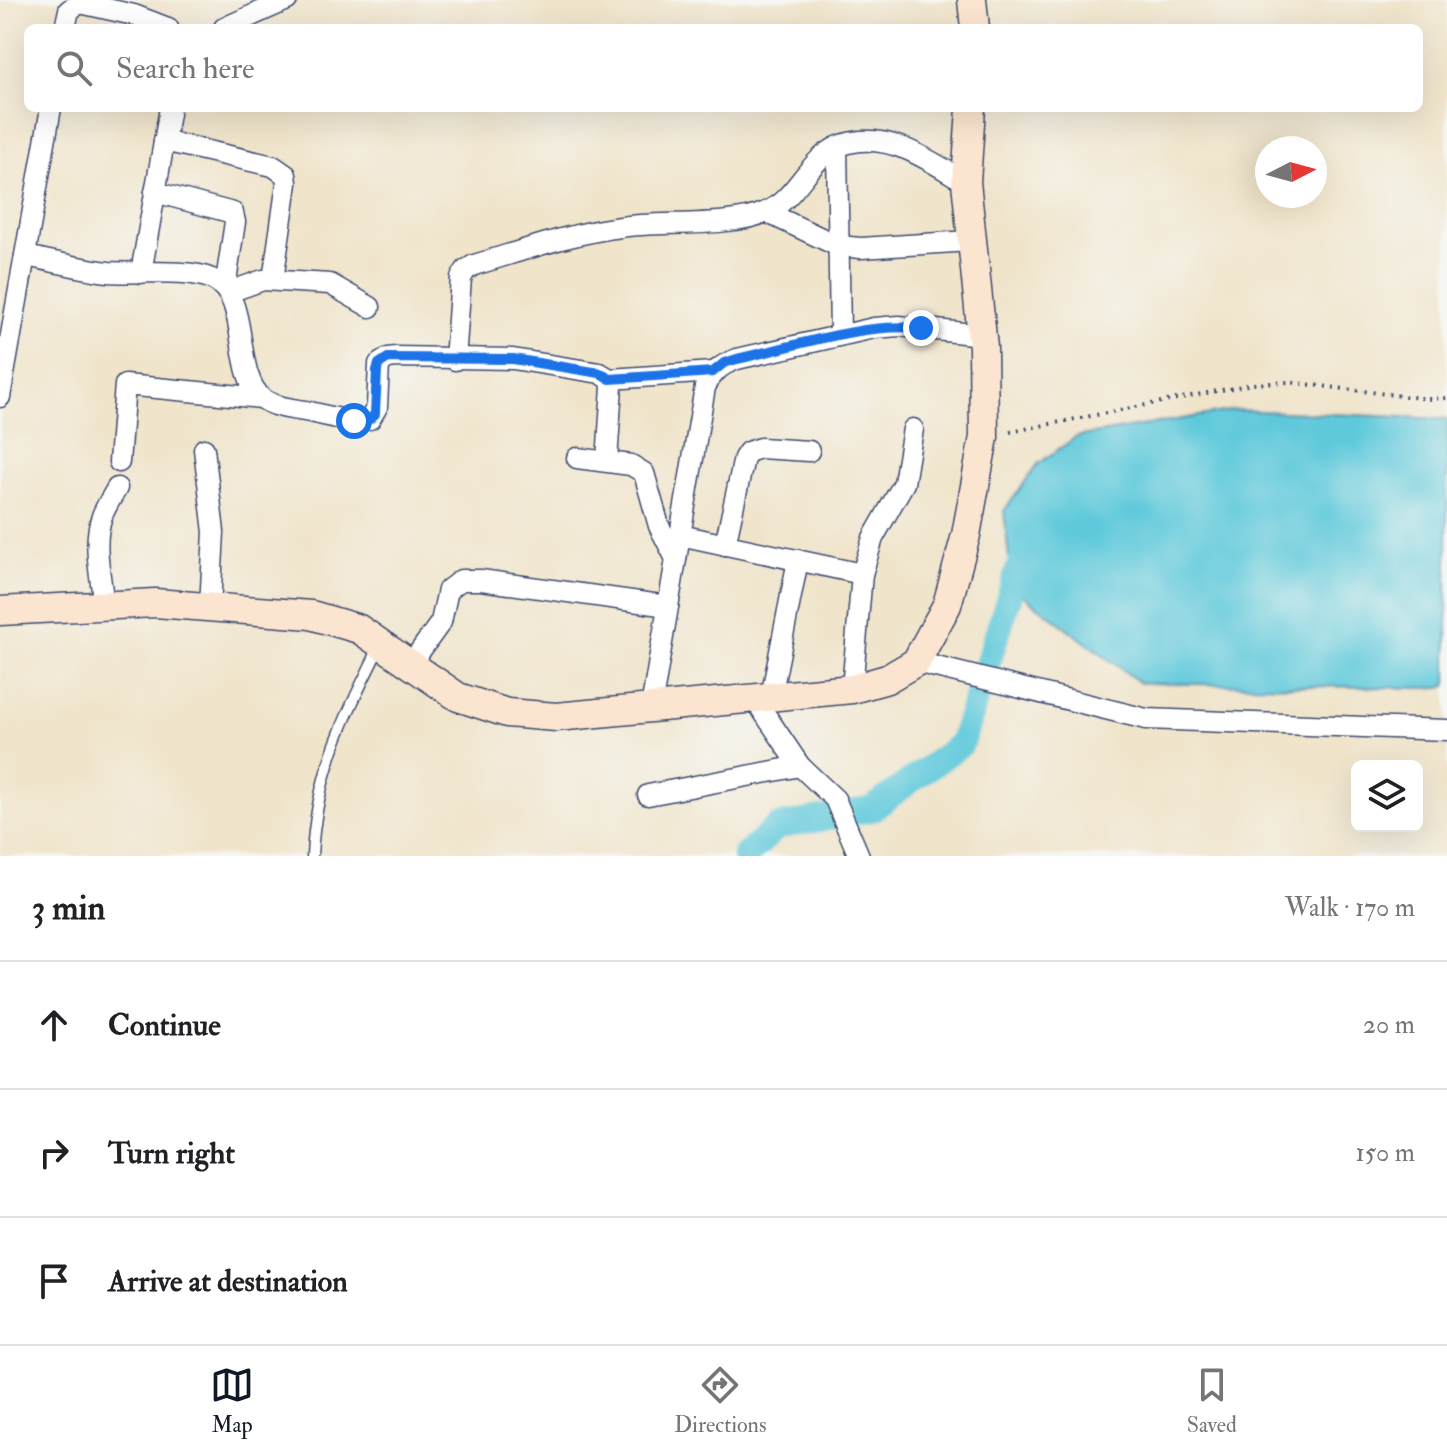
<!DOCTYPE html>
<meta charset="utf-8">
<style>
:root{--surface:#fff;--page:#f2f2f2;--text:#202124;--muted:#757577;--line:#e0e0e0;--accent:#111827}
body{margin:0;font-family:"IM FELL Double Pica",serif;background:var(--page);color:var(--text)}
.controls{position:absolute;right:24px;bottom:24px;display:grid;overflow:hidden;border-radius:12px;box-shadow:0 8px 32px #0002}
.controls button{width:72px;height:72px;display:grid;place-items:center;padding:0;border:0;border-bottom:2px solid var(--line);background:var(--surface);color:var(--text);font:40px sans-serif}
.compass{position:absolute;left:1255px;top:136px;width:72px;height:72px;border-radius:50%;background:var(--surface);box-shadow:0 8px 32px #0002;rotate:84deg}
.stop{position:absolute;width:24px;height:24px;margin:-18px;border:6px solid #1a73e8;border-radius:50%;background:#fff}
.stop.end{background:#1a73e8;border-color:#fff;box-shadow:0 2px 8px #0008}
.list{margin:0;padding:0;list-style:none}
h2{display:flex;justify-content:space-between;align-items:center;height:104px;margin:0;padding:0 32px;font-size:34px}
h2 small{font-size:26px;font-weight:400;color:var(--muted)}
.list li{display:grid;grid-template-columns:52px 1fr auto;gap:24px;align-items:center;box-sizing:border-box;height:128px;padding:0 32px;border-top:2px solid var(--line)}
.list b{display:block;font-size:30px;white-space:nowrap}
.list em{font-size:26px;font-style:normal;color:var(--muted)}
.icon{flex:none;width:44px;height:44px;fill:none;stroke:currentColor;stroke-width:2;stroke-linecap:round;stroke-linejoin:round}
.map{position:relative;flex:none;width:1447px;height:856px;overflow:hidden}
.search{position:absolute;background:var(--surface);box-shadow:0 8px 32px #0002;left:24px;right:24px;top:24px;height:88px;display:flex;align-items:center;gap:20px;box-sizing:border-box;padding:0 28px;border-radius:12px;color:var(--muted);font-size:30px}
.sheet{height:488px;background:var(--surface)}
nav{display:flex;justify-content:space-around;align-items:center;box-sizing:border-box;height:112px;border-top:2px solid var(--line);background:var(--surface);font-size:22px;color:var(--muted)}
nav a{display:grid;justify-items:center;gap:4px}
nav .on{color:var(--accent)}
.map>svg:first-child{display:block}
.water{fill:#5fc9db;stroke:#3d7c9c;stroke-width:2}
.lines{fill:none;stroke-linecap:round;stroke-linejoin:round}
.canal{stroke:#5fc9db;stroke-width:26}
.lane-casing{stroke:#3b4a6e;stroke-width:13}
.street-casing{stroke:#3b4a6e;stroke-width:23}
.secondary-casing{stroke:#3b4a6e;stroke-width:31}
.path{stroke:#3b4a6e;stroke-width:4;stroke-dasharray:2 6;stroke-linecap:butt}
.lane{stroke:#fff;stroke-width:10}
.street{stroke:#fff;stroke-width:20}
.secondary{stroke:#fce5d0;stroke-width:28}
.route{stroke:#1a73e8;stroke-width:10}
</style>
<div class="map">
<svg width="1447" height="856" viewBox="0 0 1447 856">
<rect width="100%" height="100%" fill="#f6f6f2"/>
<filter id="ink" filterUnits="userSpaceOnUse"><feTurbulence type="fractalNoise" baseFrequency=".0125" numOctaves="2"/><feDisplacementMap in="SourceGraphic" scale="16" xChannelSelector="R" yChannelSelector="G"/><feConvolveMatrix kernelMatrix="1 2 1 2 8 2 1 2 1" color-interpolation-filters="sRGB"/></filter>
<filter id="wash" filterUnits="userSpaceOnUse"><feTurbulence type="fractalNoise" baseFrequency=".006" numOctaves="4" result="noise"/><feDisplacementMap in="SourceGraphic" scale="32" xChannelSelector="R" yChannelSelector="G"/><feGaussianBlur stdDeviation="1.8" result="paint"/><feColorMatrix in="noise" values="0 0 0 0 0 0 0 0 0 0 0 0 0 0 0 0 0 1.4 0 .05"/><feComposite in="paint" operator="in"/></filter>
<g filter="url(#wash)">
<rect width="100%" height="100%" fill="#f0e4ca"/>
<polygon class="water" points="1235,410 1447,419 1447,686 1427,688 1140,683 1012,587 1004,511 1038,464 1076,437"/>
<g class="lines">
<polyline class="canal" points="745,856 777,827 872,809 961,744 1023,555"/>
</g>
</g>
<g filter="url(#ink)">
<g class="lines">
<defs>
<path id="lane" d="M312 856C316 773 344 719 380 646"/>
<g id="street">
<polyline points="65,28 69,10 80,3 134,15 168,28"/>
<polyline points="224,28 287,0"/>
<polyline points="164,141 273,166 286,175 287,183 273,280"/>
<polyline points="837,147 840,334"/>
<polyline points="155,192 233,213 235,222 225,288"/>
<polyline points="766,212 838,246 861,248 970,241"/>
<path d="M25 256C53 261 81 269 109 272 136 274 189 268 212 279 252 297 231 373 263 399 275 408 295 409 310 412 329 416 351 424 370 419L377 407 379 364 388 358 396 357 513 359 600 373 610 379 612 386 607 461"/>
<polyline points="141,273 170,108"/>
<polyline points="229,292 263,280 330,284 370,307"/>
<path d="M455 360 461 278 466 270 474 265C522 251 571 233 621 227 660 221 731 228 766 212 803 196 809 145 860 141 900 138 932 163 966 182"/>
<polyline points="610,379 713,372"/>
<polyline points="0,397 51,108"/>
<polyline points="204,449 214,532 210,607"/>
<polyline points="577,458 631,465 644,473 659,526 676,559"/>
<polyline points="119,462 125,385 262,398"/>
<polyline points="680,535 862,574"/>
<polyline points="725,545 744,458 748,452 760,448 809,451"/>
<path d="M104 606C101 577 92 544 102 516 106 506 112 497 117 488"/>
<polyline points="916,662 1146,719 1447,730"/>
<polyline points="410,665 441,622 448,590 461,580 481,580 668,606"/>
<polyline points="852,689 862,574 873,538 904,483 913,429"/>
<polyline points="771,697 798,560"/>
<polyline points="754,698 800,766 835,799 859,856"/>
<path d="M651 708 705 387C713 372 720 365 737 359L874 328 899 326 982 335"/>
<polyline points="648,795 800,766"/>
</g>
<g id="secondary">
<polyline points="972,0 975,28"/>
<polyline points="0,611 155,603 311,615 359,629 458,697 507,713 556,717 852,689 887,679 916,662 947,605 966,535 984,437 983,347 966,182 971,108"/>
</g>
</defs>
<use href="#lane" class="lane-casing"/>
<use href="#street" class="street-casing"/>
<use href="#secondary" class="secondary-casing"/>
<polyline class="path" points="1010,432 1252,384 1288,382 1428,399 1447,398"/>
<use href="#lane" class="lane"/>
<use href="#street" class="street"/>
<use href="#secondary" class="secondary"/>
</g>
</g>
<g class="lines" filter="url(#ink)">
<path class="route" d="M354 421 370 419 375 414 377 370 379 364 388 358 513 359 600 373 610 379 713 372 724 363 737 359C796 346 860 323 921 328"/>
</g>
</svg>
<div class="controls">
<button><svg class="icon" aria-label="layers" viewBox="0 0 24 24"><path d="M12 4l9 5-9 5-9-5zM3 14l9 5 9-5"/></svg></button>
</div>
<svg class="compass" viewBox="-18 -18 36 36"><path d="M0-13l5 13h-10z" fill="#e53935"/><path d="M0 13l5-13h-10z" fill="#757577"/></svg>
<div class="stop" style="left:354px;top:421px"></div>
<div class="stop end" style="left:921px;top:328px"></div>
<div class="search"><svg class="icon" aria-label="search" viewBox="0 0 24 24"><circle cx="10" cy="10" r="6"/><path d="M15 15l6 6"/></svg>Search here</div>
</div>
<section class="sheet">
<h2>3 min<small>Walk · 170 m</small></h2>
<ul class="list">
<li><svg class="icon" aria-label="ahead" viewBox="0 0 24 24"><path d="M12 20V5M6 11l6-6 6 6"/></svg><div><b>Continue</b></div><em>20 m</em></li>
<li><svg class="icon" aria-label="right" viewBox="0 0 24 24"><path d="M7 20v-9h11M14 6l5 5-5 5"/></svg><div><b>Turn right</b></div><em>150 m</em></li>
<li><svg class="icon" aria-label="arrive" viewBox="0 0 24 24"><path d="M6 21V4h12l-3 4 3 4H6"/></svg><div><b>Arrive at destination</b></div></li>
</ul>
</section>
<nav>
<a class="on"><svg class="icon" aria-label="map" viewBox="0 0 24 24"><path d="M3 6l6-2 6 2 6-2v14l-6 2-6-2-6 2zM9 4v14M15 6v14"/></svg>Map</a>
<a><svg class="icon" aria-label="directions" viewBox="0 0 24 24"><path d="M12 3l9 9-9 9-9-9zM9 14v-3h6M13 9l2 2-2 2"/></svg>Directions</a>
<a><svg class="icon" aria-label="saved" viewBox="0 0 24 24"><path d="M7 4h10v16l-5-4-5 4z"/></svg>Saved</a>
</nav>
